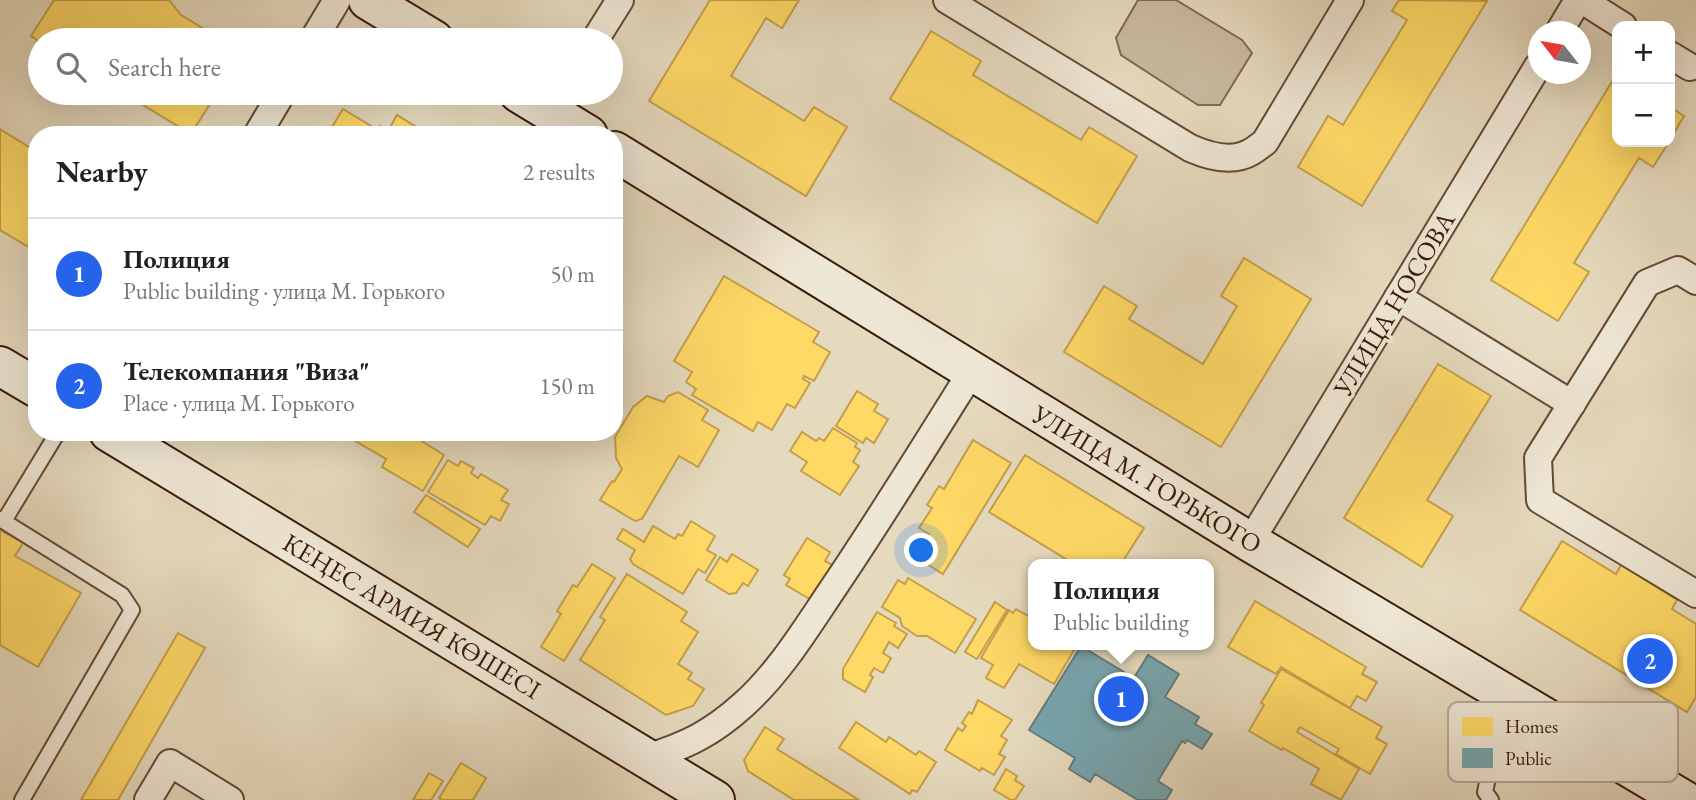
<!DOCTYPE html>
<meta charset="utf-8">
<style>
:root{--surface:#fff;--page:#f6f6f6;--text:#222;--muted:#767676;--line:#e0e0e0;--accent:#2563eb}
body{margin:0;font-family:"EB Garamond",serif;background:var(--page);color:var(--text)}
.controls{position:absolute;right:21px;top:21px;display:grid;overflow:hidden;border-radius:14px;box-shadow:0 7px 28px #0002}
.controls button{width:63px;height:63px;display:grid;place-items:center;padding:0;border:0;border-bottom:2px solid var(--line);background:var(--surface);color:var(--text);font:35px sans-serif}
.compass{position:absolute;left:1528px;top:21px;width:63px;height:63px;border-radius:50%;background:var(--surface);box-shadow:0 7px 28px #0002;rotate:301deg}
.you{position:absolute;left:922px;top:551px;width:24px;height:24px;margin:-18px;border:5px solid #fff;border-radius:50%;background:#1a73e8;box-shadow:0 0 0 10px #1a73e833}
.badge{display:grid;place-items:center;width:46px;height:46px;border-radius:50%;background:var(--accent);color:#fff;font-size:23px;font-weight:700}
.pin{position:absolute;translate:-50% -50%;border:4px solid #fff;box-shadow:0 2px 7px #0006}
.popup{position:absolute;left:1028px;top:559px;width:186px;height:91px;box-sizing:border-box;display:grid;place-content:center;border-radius:14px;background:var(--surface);filter:drop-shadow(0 2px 5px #0005);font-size:23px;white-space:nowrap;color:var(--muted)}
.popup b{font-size:26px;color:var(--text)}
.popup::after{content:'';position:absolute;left:50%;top:100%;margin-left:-14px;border:14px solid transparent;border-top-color:var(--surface)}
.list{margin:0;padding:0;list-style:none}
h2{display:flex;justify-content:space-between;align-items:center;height:91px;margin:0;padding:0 28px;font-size:30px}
h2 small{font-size:23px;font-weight:400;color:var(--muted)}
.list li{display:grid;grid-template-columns:46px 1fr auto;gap:21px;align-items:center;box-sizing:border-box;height:112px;padding:0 28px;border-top:2px solid var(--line)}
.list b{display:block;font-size:26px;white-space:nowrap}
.list p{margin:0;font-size:23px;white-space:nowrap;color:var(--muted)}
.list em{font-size:23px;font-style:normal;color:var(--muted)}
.icon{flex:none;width:38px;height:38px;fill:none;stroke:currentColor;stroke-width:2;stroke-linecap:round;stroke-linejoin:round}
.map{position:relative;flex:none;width:1696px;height:800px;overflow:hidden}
.search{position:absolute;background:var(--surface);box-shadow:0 7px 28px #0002;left:28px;top:28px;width:595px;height:77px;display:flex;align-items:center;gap:18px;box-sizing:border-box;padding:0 24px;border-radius:38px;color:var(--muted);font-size:26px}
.panel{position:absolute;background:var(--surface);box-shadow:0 7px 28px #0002;left:28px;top:126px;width:595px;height:315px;border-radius:28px}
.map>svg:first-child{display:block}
.green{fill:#c9b99f;stroke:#816954;stroke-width:2}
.homes{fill:#ffd966;stroke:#c49f4a;stroke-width:2}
.public{fill:#76a5af;stroke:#647b7d;stroke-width:2}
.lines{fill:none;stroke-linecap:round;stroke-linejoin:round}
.service-casing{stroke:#644936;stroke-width:18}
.minor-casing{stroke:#644936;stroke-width:30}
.secondary-casing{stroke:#391909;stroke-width:42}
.service{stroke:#efe7d5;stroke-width:14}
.minor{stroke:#efe7d5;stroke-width:26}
.secondary{stroke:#efe7d5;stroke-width:38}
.labels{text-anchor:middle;stroke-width:7;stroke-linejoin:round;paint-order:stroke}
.street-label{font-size:26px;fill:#391909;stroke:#efe7d5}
.key{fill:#efe7d5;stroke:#b8a998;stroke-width:2}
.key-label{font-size:19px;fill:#391909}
</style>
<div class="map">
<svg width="1696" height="800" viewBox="0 0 1696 800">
<rect width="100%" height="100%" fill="#e6dabe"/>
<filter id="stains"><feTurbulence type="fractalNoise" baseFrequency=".00286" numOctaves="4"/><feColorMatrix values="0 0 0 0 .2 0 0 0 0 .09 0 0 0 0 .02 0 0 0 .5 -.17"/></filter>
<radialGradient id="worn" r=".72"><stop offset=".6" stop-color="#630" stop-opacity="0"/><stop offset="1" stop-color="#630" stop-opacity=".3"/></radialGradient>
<polygon class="green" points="1138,0 1176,0 1242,40 1252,53 1220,105 1198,105 1121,55 1116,38"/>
<g class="homes">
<polygon points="54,0 169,0 181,15 222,40 40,40 40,42 31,36"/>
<polygon points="710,0 799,0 782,28 766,18 731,76 804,121 814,107 847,127 806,196 649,101"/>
<polygon points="1399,0 1487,1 1362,206 1298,167 1328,116 1343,125 1407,20 1392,11"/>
<polygon points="931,31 981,61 973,75 1081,140 1089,127 1137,156 1097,223 890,99"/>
<polygon points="1616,75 1617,142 1669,142 1653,167 1639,158 1574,263 1589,272 1558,321 1491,280"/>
<polygon points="123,93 217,93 191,134"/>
<polygon points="1670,107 1684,116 1670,140"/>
<polygon points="343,109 378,130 380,126 388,131 397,115 429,135 327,135"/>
<polygon points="0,129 37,152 37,252 0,230"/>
<polygon points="1244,258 1311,299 1221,447 1064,352 1104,286 1137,306 1129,319 1203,364 1237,306 1221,296"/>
<polygon points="724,276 819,332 813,342 830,352 814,381 804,376 803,379 810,383 795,408 787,404 772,430 758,422 753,431 692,395 696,389 686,382 692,372 674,361"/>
<polygon points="1438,364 1491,396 1427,500 1453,516 1422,567 1344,518"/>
<polygon points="857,391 878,404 874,411 888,419 874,443 866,438 863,443 836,426"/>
<polygon points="678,392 708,410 702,420 719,430 698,467 679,456 642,519 635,521 600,500 612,481 614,482 622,469 616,458 615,437 633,407 647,396 664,402 668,396"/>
<polygon points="833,428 857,443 855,447 860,450 853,462 859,466 840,495 801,471 807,462 790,451 802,432 816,441 819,438 824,441"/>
<polygon points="340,432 425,432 420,440 444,455 423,491 382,467 386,459"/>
<polygon points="973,440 1011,463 943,574 916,557 929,534 919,528 932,508 927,505 939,486 944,489"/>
<polygon points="1025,455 1144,528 1121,564 1074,564 989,512"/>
<polygon points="448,460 458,466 461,461 474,468 471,473 478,478 481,474 508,490 501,500 509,504 500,521 491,516 485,525 428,492"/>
<polygon points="426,495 480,529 468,547 414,512"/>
<polygon points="691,521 715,536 707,550 716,555 705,573 698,569 683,594 633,564 630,559 635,550 617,539 623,529 644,542 653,526 675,539 678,534 682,536"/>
<polygon points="0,530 23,543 15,556 81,593 38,667 0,645"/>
<polygon points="807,538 830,552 825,561 838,568 821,596 808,598 786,585 790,579 784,575"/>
<polygon points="1562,541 1616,574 1621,565 1677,600 1672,609 1696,624 1696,697 1687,712 1520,610"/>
<polygon points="732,554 758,570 748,586 743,583 736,593 729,594 706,580 720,557 727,562"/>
<polygon points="592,564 615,578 564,661 541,647 561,614 557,611 573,585 577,587"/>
<polygon points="627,574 687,612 681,621 698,632 678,664 692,673 688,679 704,689 693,706 666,715 580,660 605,620 600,617"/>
<polygon points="908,578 976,619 955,653 927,636 917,636 902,626 900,618 882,607 898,580 905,584"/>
<polygon points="1255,601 1366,667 1362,674 1377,682 1366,701 1357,696 1350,708 1281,667 1276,674 1228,647"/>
<polygon points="995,602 1007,610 977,659 965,652"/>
<polygon points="1016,609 1034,619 1034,645 1077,645 1054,684 1019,664 1004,688 986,678 993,665 981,658 1009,610 1013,613"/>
<polygon points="877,612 896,623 894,626 907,634 898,648 889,642 883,653 891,658 883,673 874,668 870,675 873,677 865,692 843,679 843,669"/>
<polygon points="178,633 205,648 118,800 81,800"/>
<polygon points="1281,669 1382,727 1376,738 1387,744 1370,774 1336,754 1339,749 1300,727 1297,732 1359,769 1341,800 1311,784 1319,769 1283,748 1282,750 1249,731 1264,705 1261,703"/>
<polygon points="978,700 1012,720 1001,736 1007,740 999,754 1005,757 994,775 982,768 980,771 945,750 958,728 962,731 966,726 962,723 969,712 972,714"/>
<polygon points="856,722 886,742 889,737 916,755 919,751 936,762 917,792 912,790 910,794 839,748"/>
<polygon points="765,727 784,739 777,749 859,800 794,800 748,771 744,760"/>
<polygon points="461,763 486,778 473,800 443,800 439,798"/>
<polygon points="1006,769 1017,776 1015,780 1024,786 1015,800 1011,800 994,790"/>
<polygon points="429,773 443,781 431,800 413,800"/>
</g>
<polygon class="public" points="1081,646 1134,678 1148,655 1179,674 1165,697 1199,717 1195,724 1212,734 1202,749 1187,740 1185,743 1182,741 1158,781 1172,790 1166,800 1138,800 1095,774 1090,782 1069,769 1075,758 1029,730"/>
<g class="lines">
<defs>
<g id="service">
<polyline points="0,519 122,595 132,610 22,800"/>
<polyline points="4,521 58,432"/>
<polyline points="1491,800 1485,792 1491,763 1524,706"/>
</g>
<g id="minor">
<path d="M947 0 1190 148C1208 156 1232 163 1251 152 1256 149 1261 145 1265 142L1350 0"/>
<polyline points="1582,0 1623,26"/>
<polyline points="1559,32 1578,0"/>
<polyline points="313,40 337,0"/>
<polyline points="595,40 620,0"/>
<polyline points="1670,55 1690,67"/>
<polyline points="257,135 282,93"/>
<polyline points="1696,281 1678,270 1647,283 1538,458 1540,500 1696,594"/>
<polyline points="1398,297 1572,404"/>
<polyline points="1250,542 1538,66"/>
<path d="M646 758C686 746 712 733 743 705 780 672 807 627 834 587 882 516 927 443 972 371"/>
<polyline points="148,800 170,763 230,800"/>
</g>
<g id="secondary">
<polyline points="368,0 434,40"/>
<polyline points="519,93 588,135"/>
<polyline points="614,151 1250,542 1684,800"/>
<polyline points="0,366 37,388"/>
<polyline points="109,432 715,800"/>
</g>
</defs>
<use href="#service" class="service-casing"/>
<use href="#minor" class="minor-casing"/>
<use href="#secondary" class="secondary-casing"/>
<use href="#service" class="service"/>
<use href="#minor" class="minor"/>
<use href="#secondary" class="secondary"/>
</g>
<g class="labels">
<g class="street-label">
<text transform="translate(1394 304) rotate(-59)" y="9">УЛИЦА НОСОВА</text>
<text transform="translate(1147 479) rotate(31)" y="9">УЛИЦА М. ГОРЬКОГО</text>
<text transform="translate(412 616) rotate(31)" y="9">КЕҢЕС АРМИЯ КӨШЕСІ</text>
</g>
</g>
<rect x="1448" y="702" width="230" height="80" rx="10" class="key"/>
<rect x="1462" y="717" width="31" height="19" fill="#ffd966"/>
<rect x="1462" y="748" width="31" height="20" fill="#76a5af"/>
<g class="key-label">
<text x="1505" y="733">Homes</text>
<text x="1505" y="765">Public</text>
</g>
<rect width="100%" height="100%" filter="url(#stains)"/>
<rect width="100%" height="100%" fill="url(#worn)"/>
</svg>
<div class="controls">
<button>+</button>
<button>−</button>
</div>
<svg class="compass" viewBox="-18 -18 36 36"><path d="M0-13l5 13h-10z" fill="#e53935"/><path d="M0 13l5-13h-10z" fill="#767676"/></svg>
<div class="you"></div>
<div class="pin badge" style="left:1121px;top:699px">1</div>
<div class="popup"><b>Полиция</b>Public building</div>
<div class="pin badge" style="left:1650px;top:661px">2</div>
<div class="search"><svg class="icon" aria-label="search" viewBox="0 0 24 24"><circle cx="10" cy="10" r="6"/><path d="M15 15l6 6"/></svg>Search here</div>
<section class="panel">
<h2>Nearby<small>2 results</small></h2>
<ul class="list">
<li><span class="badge">1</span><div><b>Полиция</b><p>Public building · улица М. Горького</p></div><em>50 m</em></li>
<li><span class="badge">2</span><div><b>Телекомпания &quot;Виза&quot;</b><p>Place · улица М. Горького</p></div><em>150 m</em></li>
</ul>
</section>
</div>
